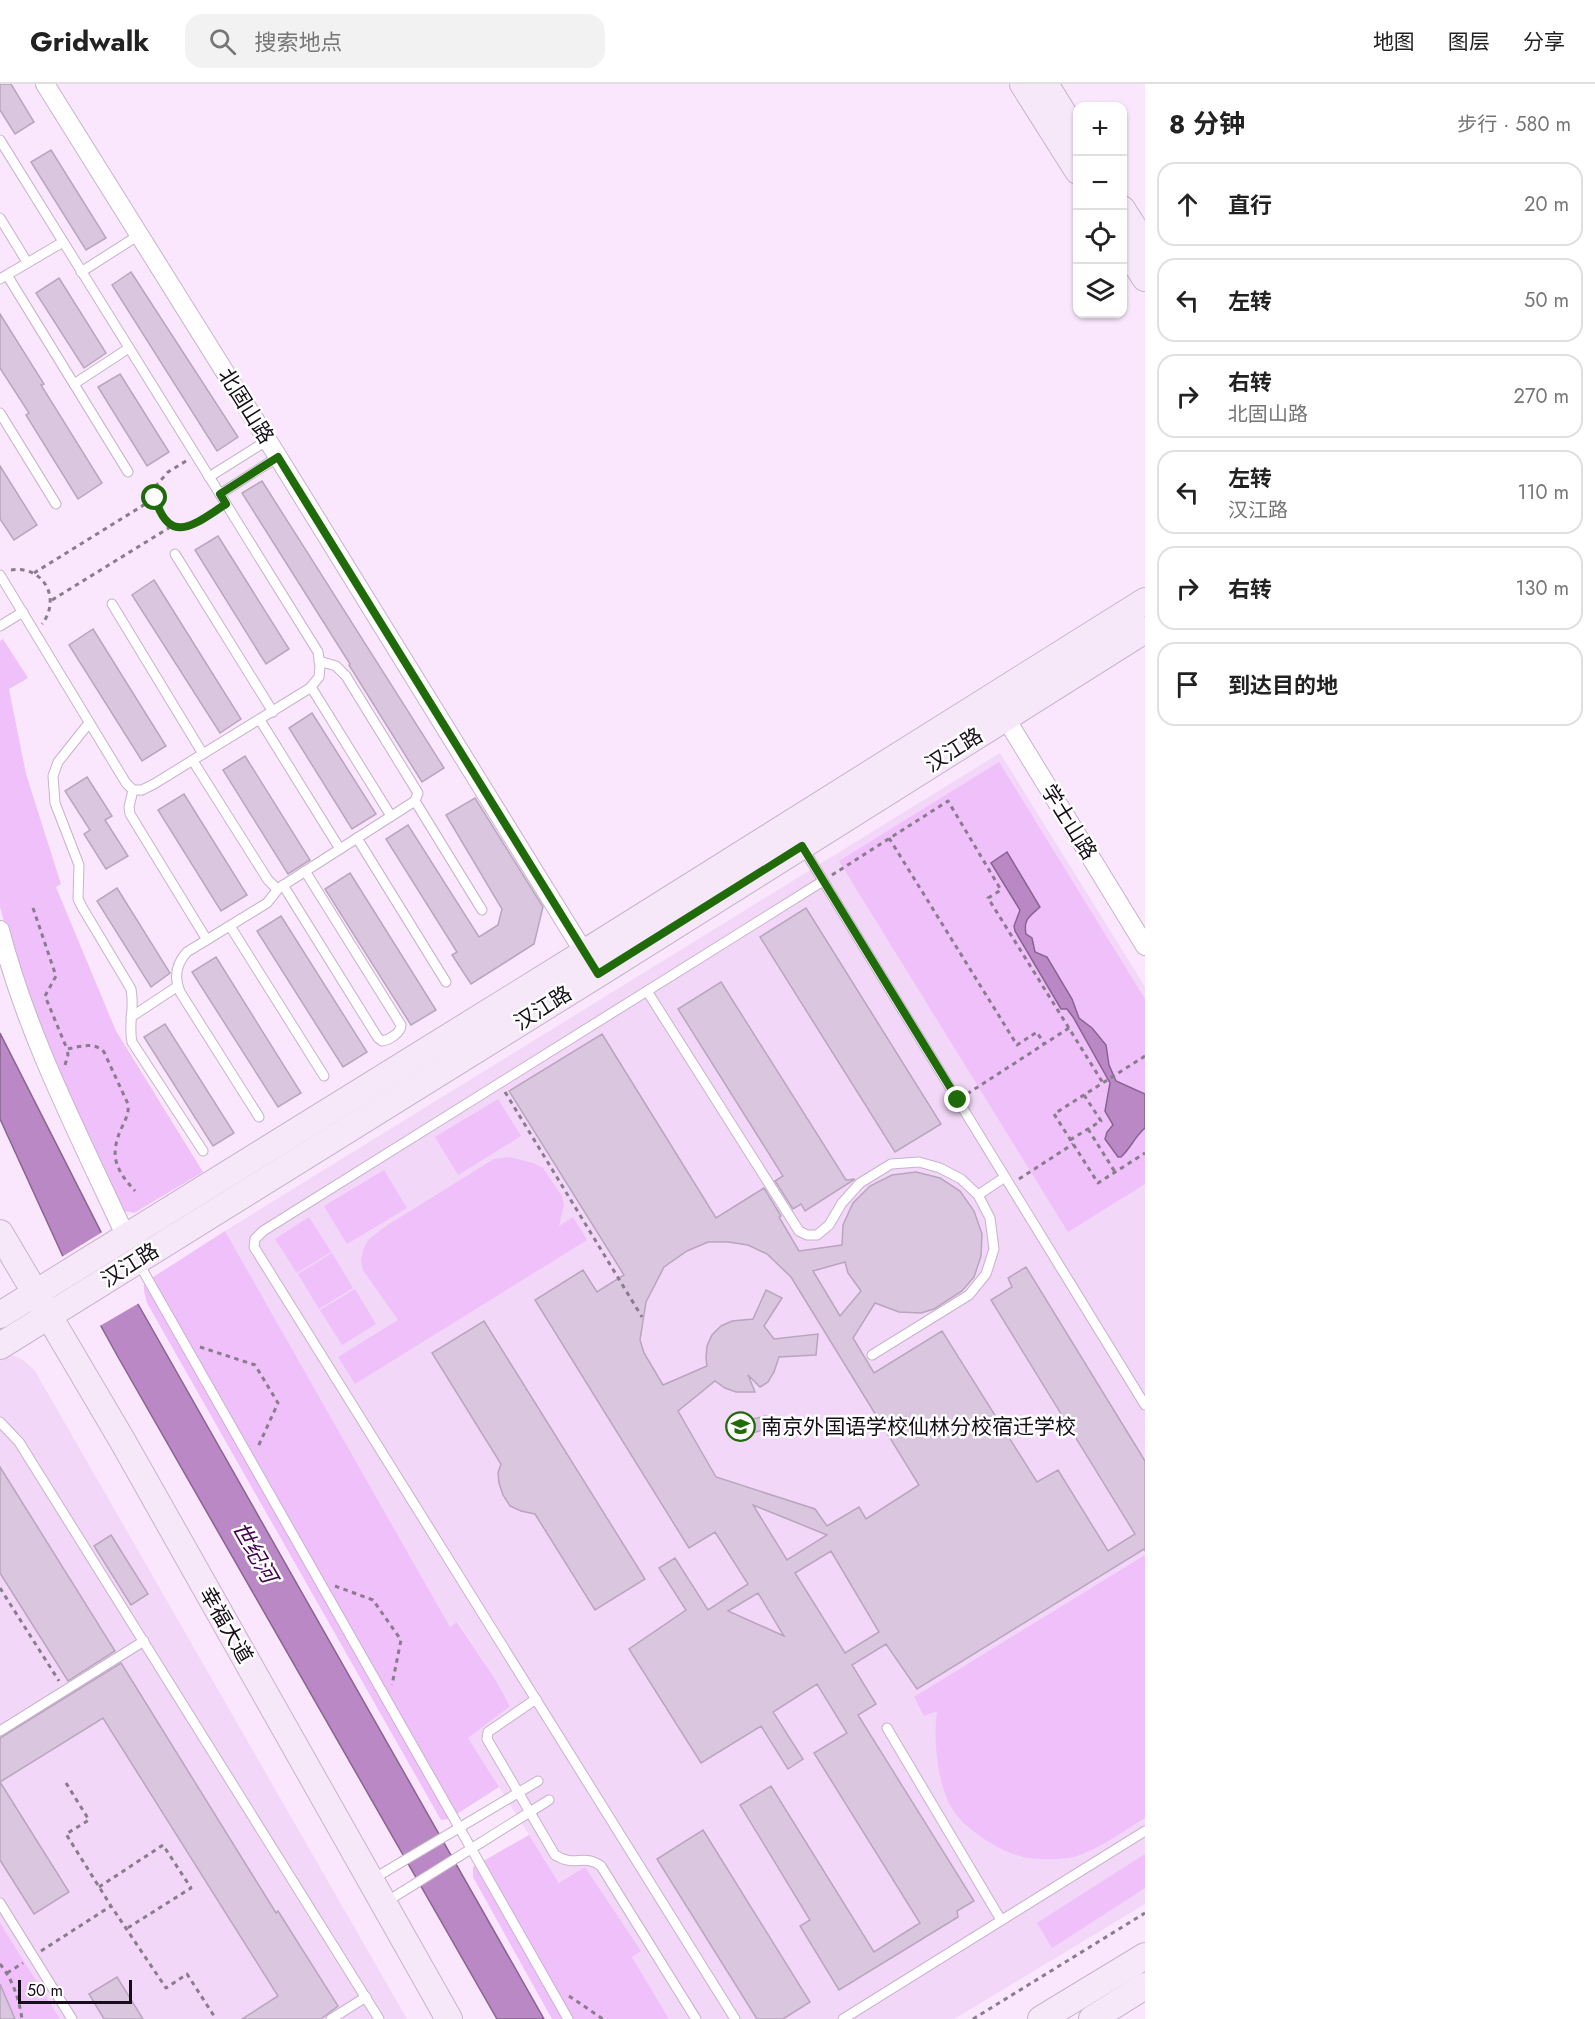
<!DOCTYPE html>
<html lang="zh">
<meta charset="utf-8">
<style>
:root{--surface:#fff;--page:#f2f2f2;--text:#222;--muted:#767676;--line:#e0e0e0}
body{margin:0;font-family:Jost,"Noto Sans SC",sans-serif;background:var(--page);color:var(--text)}
.controls{position:absolute;right:18px;top:18px;display:grid;overflow:hidden;border-radius:12px;box-shadow:0 2px 4px #0004}
.controls button{width:54px;height:54px;display:grid;place-items:center;padding:0;border:0;border-bottom:2px solid var(--line);background:var(--surface);color:var(--text);font:30px sans-serif}
.scale{position:absolute;left:18px;bottom:15px;width:114px;box-sizing:border-box;padding-left:6px;border:3px solid #160e18;border-top:0;font-size:16px;line-height:21px;white-space:nowrap;color:#160e18;-webkit-text-stroke:4px #fff;paint-order:stroke}
.stop{position:absolute;width:18px;height:18px;margin:-14px;border:4px solid #206b09;border-radius:50%;background:#fff}
.stop.end{background:#206b09;border-color:#fff;box-shadow:0 2px 6px #0008}
.list{margin:0;padding:0;list-style:none}
h2{display:flex;justify-content:space-between;align-items:center;height:78px;margin:0;padding:0 24px;font-size:26px}
h2 small{font-size:20px;font-weight:400;color:var(--muted)}
.list li{display:grid;grid-template-columns:39px 1fr auto;gap:18px;align-items:center;box-sizing:border-box;height:84px;margin:0 12px 12px;padding:0 12px;border:2px solid var(--line);border-radius:18px}
.list b{display:block;font-size:22px;white-space:nowrap}
.list p{margin:0;font-size:20px;white-space:nowrap;color:var(--muted)}
.list em{font-size:20px;font-style:normal;color:var(--muted)}
.icon{flex:none;width:33px;height:33px;fill:none;stroke:currentColor;stroke-width:2;stroke-linecap:round;stroke-linejoin:round}
.map{position:relative;flex:none;width:1145px;height:1935px;overflow:hidden}
header{display:flex;align-items:center;gap:36px;box-sizing:border-box;height:84px;padding:0 30px;background:var(--surface);border-bottom:2px solid var(--line)}
header strong{font-size:28px}
nav{display:flex;gap:33px;margin-inline-start:auto;font-size:21px}
.search{width:420px;height:54px;background:var(--page);display:flex;align-items:center;gap:15px;box-sizing:border-box;padding:0 21px;border-radius:18px;color:var(--muted);font-size:22px}
main{display:flex}
aside{flex:1;background:var(--surface)}
.map>svg:first-child{display:block}
.built{fill:#f2d7f8}
.green{fill:#efc0fa}
.water{fill:#ba88c5;stroke:#896391;stroke-width:1.5}
.pier{fill:#fae7fd}
.building{fill:#dbc6e0;stroke:#baa5bf;stroke-width:1.5;fill-rule:evenodd}
.lines{fill:none;stroke-linecap:round;stroke-linejoin:round}
.lane-casing{stroke:#c8b2cd;stroke-width:11}
.street-casing{stroke:#c8b2cd;stroke-width:20}
.secondary-casing{stroke:#c8b2cd;stroke-width:28}
.path{stroke:#897c8c;stroke-width:3;stroke-dasharray:4.5 4.5;stroke-linecap:butt}
.lane{stroke:#fff;stroke-width:9}
.street{stroke:#fff;stroke-width:18}
.secondary{stroke:#f6e8f9;stroke-width:26}
.route{stroke:#206b09;stroke-width:8}
.labels{text-anchor:middle;stroke-width:5;stroke-linejoin:round;paint-order:stroke}
.street-label{font-size:21px;fill:#160e18;stroke:#fff}
.poi-label{font-size:21px;fill:#160e18;stroke:#fff;text-anchor:start}
.water-label{font-size:22px;font-style:italic;fill:#430150;stroke:#fff}
</style>
<header>
<strong>Gridwalk</strong>
<div class="search"><svg class="icon" aria-label="search" viewBox="0 0 24 24"><circle cx="10" cy="10" r="6"/><path d="M15 15l6 6"/></svg>搜索地点</div>
<nav><a>地图</a><a>图层</a><a>分享</a></nav>
</header>
<main>
<div class="map">
<svg width="1145" height="1935" viewBox="0 0 1145 1935">
<rect width="100%" height="100%" fill="#fae7fd"/>
<g class="built">
<polygon points="1000,669 1145,903 1145,1820 954,1935 669,1935 632,1873 640,1867 585,1783 560,1800 468,1654 510,1621 495,1595 458,1538 450,1543 225,1147"/>
<polygon points="13,1271 24,1277 35,1287 407,1935 0,1935 0,1277"/>
</g>
<g class="green">
<polygon points="3,555 28,594 9,605 26,690 61,800 56,803 116,947 203,1088 134,1129 124,1127 47,965 11,863 0,823 0,557"/>
<polygon points="999,678 1145,915 1145,1100 1068,1148 839,777"/>
<polygon points="498,1015 521,1052 458,1091 435,1053"/>
<polygon points="510,1073 533,1079 543,1084 562,1112 564,1121 559,1142 573,1133 587,1156 355,1300 338,1273 398,1236 363,1186 361,1177 363,1166 368,1156 386,1142 494,1075"/>
<polygon points="384,1086 407,1124 347,1160 324,1122"/>
<polygon points="309,1133 331,1168 297,1189 275,1155"/>
<polygon points="225,1147 450,1543 457,1538 495,1595 510,1622 468,1654 499,1703 449,1735 441,1736 147,1219 144,1207 144,1199"/>
<polygon points="332,1169 353,1204 319,1225 298,1190"/>
<polygon points="355,1205 376,1240 342,1261 320,1226"/>
<path d="M1145 1471V1734C1123 1747 1101 1764 1077 1772 1065 1776 1035 1776 1023 1773 1001 1768 968 1747 955 1729 937 1704 933 1656 937 1627L924 1632 914 1613Z"/>
<polygon points="529,1751 559,1799 585,1783 641,1867 632,1873 669,1935 552,1935 473,1793 473,1783"/>
<polygon points="1145,1770 1145,1804 1052,1864 1037,1839"/>
<polygon points="0,1839 60,1935 0,1935"/>
</g>
<g class="water">
<path d="M1007 768 1040 823C1030 832 1023 835 1026 850L1032 854 1035 868 1047 873 1072 915 1079 934 1092 944 1106 961 1109 981 1116 997 1145 1010V1044C1135 1052 1131 1064 1121 1073H1118L1105 1055 1107 1048 1113 1041 1105 1027 1110 999 1073 933 1067 925H1061L1015 847 1014 842 1020 826 991 779Z"/>
<polygon points="0,949 134,1213 544,1935 497,1935 118,1273 65,1177 0,1035"/>
</g>
<polygon class="pier" points="104,1147 141,1218 98,1243 60,1174"/>
<g class="building">
<polygon points="0,0 11,0 34,38 15,50 0,26"/>
<polygon points="51,66 106,154 86,166 31,78"/>
<polygon points="131,188 238,353 217,367 112,201"/>
<polygon points="59,194 106,269 84,284 36,209"/>
<polygon points="0,230 44,300 41,301 102,399 78,415 26,331 29,329 0,284"/>
<polygon points="120,290 169,368 147,382 98,303"/>
<polygon points="0,382 37,441 14,456 0,435"/>
<polygon points="262,397 444,684 422,698 349,581 350,580 242,409"/>
<polygon points="218,452 289,565 266,580 195,466"/>
<polygon points="154,496 241,635 220,649 132,511"/>
<polygon points="93,545 166,662 142,677 69,561"/>
<polygon points="312,629 376,730 352,745 289,644"/>
<polygon points="245,672 310,776 288,790 223,686"/>
<polygon points="87,693 112,732 105,736 128,772 106,785 84,750 90,746 65,707"/>
<polygon points="184,710 247,811 221,827 158,726"/>
<polygon points="475,714 543,823 534,860 471,900 452,871 457,868 386,755 408,741 479,853 498,841 502,825 446,731"/>
<polygon points="350,789 436,926 411,941 325,805"/>
<polygon points="117,804 170,889 151,903 97,817"/>
<polygon points="806,824 941,1040 895,1068 760,853"/>
<polygon points="281,832 367,968 343,983 257,847"/>
<polygon points="216,873 301,1009 278,1023 192,888"/>
<polygon points="721,898 846,1096 855,1095 805,1127 801,1120 793,1125 775,1097 783,1092 678,925"/>
<polygon points="165,940 234,1049 213,1062 144,953"/>
<path d="M602 950 716 1134 764 1104 781 1132 779 1133 799 1167 842 1161 843 1141 853 1119 870 1102 892 1091 916 1088 940 1094 960 1107 974 1127 982 1150 981 1172 974 1193 962 1207 934 1225 921 1229 899 1228 875 1219 853 1254 874 1289 942 1247 1037 1398 1058 1386 1108 1467 1135 1450 991 1216 1012 1203 1008 1194 1026 1183 1145 1377V1467L1144 1465 917 1605 886 1560 852 1581 876 1620 858 1631 974 1817 957 1827 958 1833 839 1906 800 1842 810 1836 740 1721 771 1702 874 1868 920 1839 814 1669 847 1649 817 1600 773 1628 803 1675 788 1685 761 1642 701 1679 629 1565 686 1526 659 1484 675 1474 708 1526 748 1500 715 1448 689 1464 535 1216 583 1186 597 1208 624 1191 509 1007ZM708 1158H728L748 1161 767 1170 791 1193 919 1401 866 1435 859 1423 827 1442 815 1425 716 1393 678 1327 715 1297 725 1304 736 1308H755L748 1291 760 1303 768 1298 774 1288 779 1273 816 1271 818 1250 774 1255 764 1242 782 1214 766 1206 753 1235 732 1237 721 1242 712 1251 707 1262 706 1274 707 1282 663 1301 644 1269 640 1256 646 1218 664 1183 687 1167ZM845 1178 848 1189 861 1207 840 1232 813 1187ZM753 1421 827 1451 787 1476ZM831 1467 879 1548 845 1569 795 1489ZM758 1509 784 1552 728 1527Z"/>
<polygon points="484,1237 645,1495 595,1526 535,1430 521,1427 510,1422 503,1411 499,1399 498,1389 501,1380 432,1269"/>
<polygon points="766,1332 771,1343 756,1348 738,1350 739,1338"/>
<polygon points="0,1383 115,1567 68,1597 0,1489"/>
<polygon points="111,1451 148,1510 131,1521 94,1462"/>
<polygon points="121,1579 276,1829 278,1827 338,1922 321,1935 242,1935 278,1912 103,1634 0,1698 69,1808 34,1830 0,1776 0,1654"/>
<polygon points="703,1746 810,1918 783,1935 757,1935 657,1775"/>
<polygon points="117,1893 143,1935 104,1935 89,1910"/>
<polygon points="0,1900 15,1935 0,1935"/>
</g>
<g class="lines">
<defs>
<g id="lane">
<polyline points="0,56 318,568 320,582 319,593 310,604 154,700 142,706 133,706 126,699 0,491"/>
<polyline points="0,134 27,178"/>
<polyline points="81,188 139,151"/>
<polyline points="7,191 128,388"/>
<polyline points="0,195 63,158"/>
<polyline points="74,300 129,264"/>
<polyline points="0,329 56,420"/>
<polyline points="209,393 268,356"/>
<polyline points="220,410 278,373"/>
<polyline points="175,470 273,628"/>
<polyline points="112,520 203,670"/>
<polyline points="0,542 23,528"/>
<polyline points="311,603 391,732"/>
<polyline points="260,636 340,765"/>
<path d="M89 639 58 678 53 692 55 719 79 781 78 815 82 823 131 905C135 923 128 940 132 958L203 1067"/>
<polyline points="193,677 268,796 276,804 279,804 415,717 418,709 346,592 336,582 319,577"/>
<polyline points="133,706 129,723 130,730 207,856"/>
<polyline points="415,717 482,826"/>
<polyline points="357,754 446,898"/>
<polyline points="803,764 1145,1321"/>
<path d="M283 801 378 954 382 957C389 956 401 949 401 941L305 787"/>
<polyline points="230,842 324,992"/>
<polyline points="647,907 799,1147 807,1151 817,1151 829,1141 842,1119 860,1099 891,1080 919,1078 940,1084 961,1095 978,1111 990,1134 994,1165 986,1190 969,1211 872,1271"/>
<polyline points="131,933 178,902"/>
<path d="M259 1033 180 908C174 894 176 880 187 868L267 819 279 804"/>
<polyline points="978,1111 1005,1093"/>
<polyline points="138,1178 568,1935"/>
<polyline points="0,1338 19,1358 379,1935"/>
<path d="M536 1615 488 1648 487 1655 555 1771C575 1784 583 1769 601 1782L696 1935"/>
<polyline points="887,1644 1001,1836"/>
<polyline points="0,1647 144,1557"/>
<polyline points="373,1795 538,1697"/>
<polyline points="386,1818 549,1716"/>
<polyline points="0,1819 72,1935"/>
<polyline points="331,1935 366,1913"/>
<polyline points="735,1935 254,1163 255,1155 263,1147 823,797"/>
<polyline points="843,1935 1145,1747"/>
</g>
<g id="street">
<polyline points="45,0 278,373 590,878"/>
<polyline points="1000,625 1145,862"/>
<path d="M0 846C28 954 80 1053 126 1153"/>
</g>
<g id="secondary">
<polyline points="1023,0 1078,87"/>
<polyline points="1045,0 1078,53"/>
<polyline points="1122,125 1145,161"/>
<polyline points="1122,158 1145,194"/>
<polyline points="0,1149 122,1356 449,1935"/>
<polyline points="0,1231 584,869 1145,517"/>
<polyline points="0,1262 598,890 1145,546"/>
<polyline points="1041,1935 1145,1872"/>
<polyline points="1092,1935 1145,1902"/>
</g>
</defs>
<use href="#lane" class="lane-casing"/>
<use href="#street" class="street-casing"/>
<use href="#secondary" class="secondary-casing"/>
<g class="path">
<path d="M186 377 168 388 155 403C155 415 156 425 164 435 179 455 202 435 218 425"/>
<path d="M11 486C43 481 62 514 42 540"/>
<polyline points="34,489 155,414"/>
<polyline points="52,516 172,442"/>
<polyline points="889,754 1017,961 1037,948 1044,960"/>
<polyline points="832,791 948,717 1001,806 988,814 1103,999"/>
<path d="M33 824 56 892 45 912 67 965C80 963 94 957 104 968L128 1020C129 1030 126 1034 122 1043 109 1071 115 1085 135 1107"/>
<polyline points="1145,972 1054,1030 1098,1099 1145,1069"/>
<polyline points="65,981 68,971 67,965"/>
<polyline points="505,1008 642,1233"/>
<polyline points="967,1010 1069,944"/>
<polyline points="1088,1045 1115,1088"/>
<polyline points="1070,1056 1101,1037 1084,1011"/>
<polyline points="1019,1095 1073,1060"/>
<polyline points="200,1263 255,1281 278,1319 257,1365"/>
<polyline points="335,1502 373,1516 401,1556 392,1601"/>
<polyline points="0,1504 59,1597"/>
<polyline points="66,1699 89,1736 66,1750 111,1822 166,1904 187,1890 216,1935"/>
<polyline points="99,1803 163,1761 191,1804 126,1845"/>
<polyline points="41,1867 111,1822"/>
<path d="M0 1880C13 1896 19 1915 22 1935"/>
<polyline points="7,1889 23,1879"/>
<polyline points="569,1912 603,1935"/>
<polyline points="973,1935 1145,1829"/>
</g>
<use href="#lane" class="lane"/>
<use href="#street" class="street"/>
<use href="#secondary" class="secondary"/>
</g>
<g class="lines">
<path class="route" d="M155 414C170 464 196 439 226 420L220 410 278 373 598 890 802 762 958 1016"/>
</g>
<defs>
<symbol id="school-ring" viewBox="-11 -11 22 22"><circle r="9.5" fill="#fff" stroke="#206b09" stroke-width="1.5"/><path d="M0-5L7-2L0 1L-7-2ZM-4 1L0 2.5L4 1V4Q0 6-4 4Z" fill="#206b09"/></symbol>
</defs>
<g fill-rule="evenodd">
<use href="#school-ring" x="724" y="1326" width="33" height="33"/>
</g>
<g class="labels">
<g class="street-label">
<text transform="translate(246 322) rotate(58)" y="7">北固山路</text>
<text transform="translate(954 666) rotate(-32)" y="7">汉江路</text>
<text transform="translate(1069 738) rotate(58)" y="7">学士山路</text>
<text transform="translate(543 924) rotate(-32)" y="7">汉江路</text>
<text transform="translate(130 1181) rotate(-32)" y="7">汉江路</text>
<text transform="translate(226 1541) rotate(60)" y="7">幸福大道</text>
</g>
<g class="poi-label">
<text x="761" y="1350">南京外国语学校仙林分校宿迁学校</text>
</g>
<g class="water-label">
<text transform="translate(255 1468) rotate(60)" y="8">世纪河</text>
</g>
</g>
</svg>
<div class="controls">
<button>+</button>
<button>−</button>
<button><svg class="icon" aria-label="locate" viewBox="0 0 24 24"><circle cx="12" cy="12" r="6"/><path d="M12 2v4M12 18v4M2 12h4M18 12h4"/></svg></button>
<button><svg class="icon" aria-label="layers" viewBox="0 0 24 24"><path d="M12 4l9 5-9 5-9-5zM3 14l9 5 9-5"/></svg></button>
</div>
<div class="scale">50 m</div>
<div class="stop" style="left:155px;top:414px"></div>
<div class="stop end" style="left:958px;top:1016px"></div>
</div>
<aside>
<h2>8 分钟<small>步行 · 580 m</small></h2>
<ul class="list">
<li><svg class="icon" aria-label="ahead" viewBox="0 0 24 24"><path d="M12 20V5M6 11l6-6 6 6"/></svg><div><b>直行</b></div><em>20 m</em></li>
<li><svg class="icon" aria-label="left" viewBox="0 0 24 24"><path d="M17 20v-9H6M10 6l-5 5 5 5"/></svg><div><b>左转</b></div><em>50 m</em></li>
<li><svg class="icon" aria-label="right" viewBox="0 0 24 24"><path d="M7 20v-9h11M14 6l5 5-5 5"/></svg><div><b>右转</b><p>北固山路</p></div><em>270 m</em></li>
<li><svg class="icon" aria-label="left" viewBox="0 0 24 24"><path d="M17 20v-9H6M10 6l-5 5 5 5"/></svg><div><b>左转</b><p>汉江路</p></div><em>110 m</em></li>
<li><svg class="icon" aria-label="right" viewBox="0 0 24 24"><path d="M7 20v-9h11M14 6l5 5-5 5"/></svg><div><b>右转</b></div><em>130 m</em></li>
<li><svg class="icon" aria-label="arrive" viewBox="0 0 24 24"><path d="M6 21V4h12l-3 4 3 4H6"/></svg><div><b>到达目的地</b></div></li>
</ul>
</aside>
</main>
